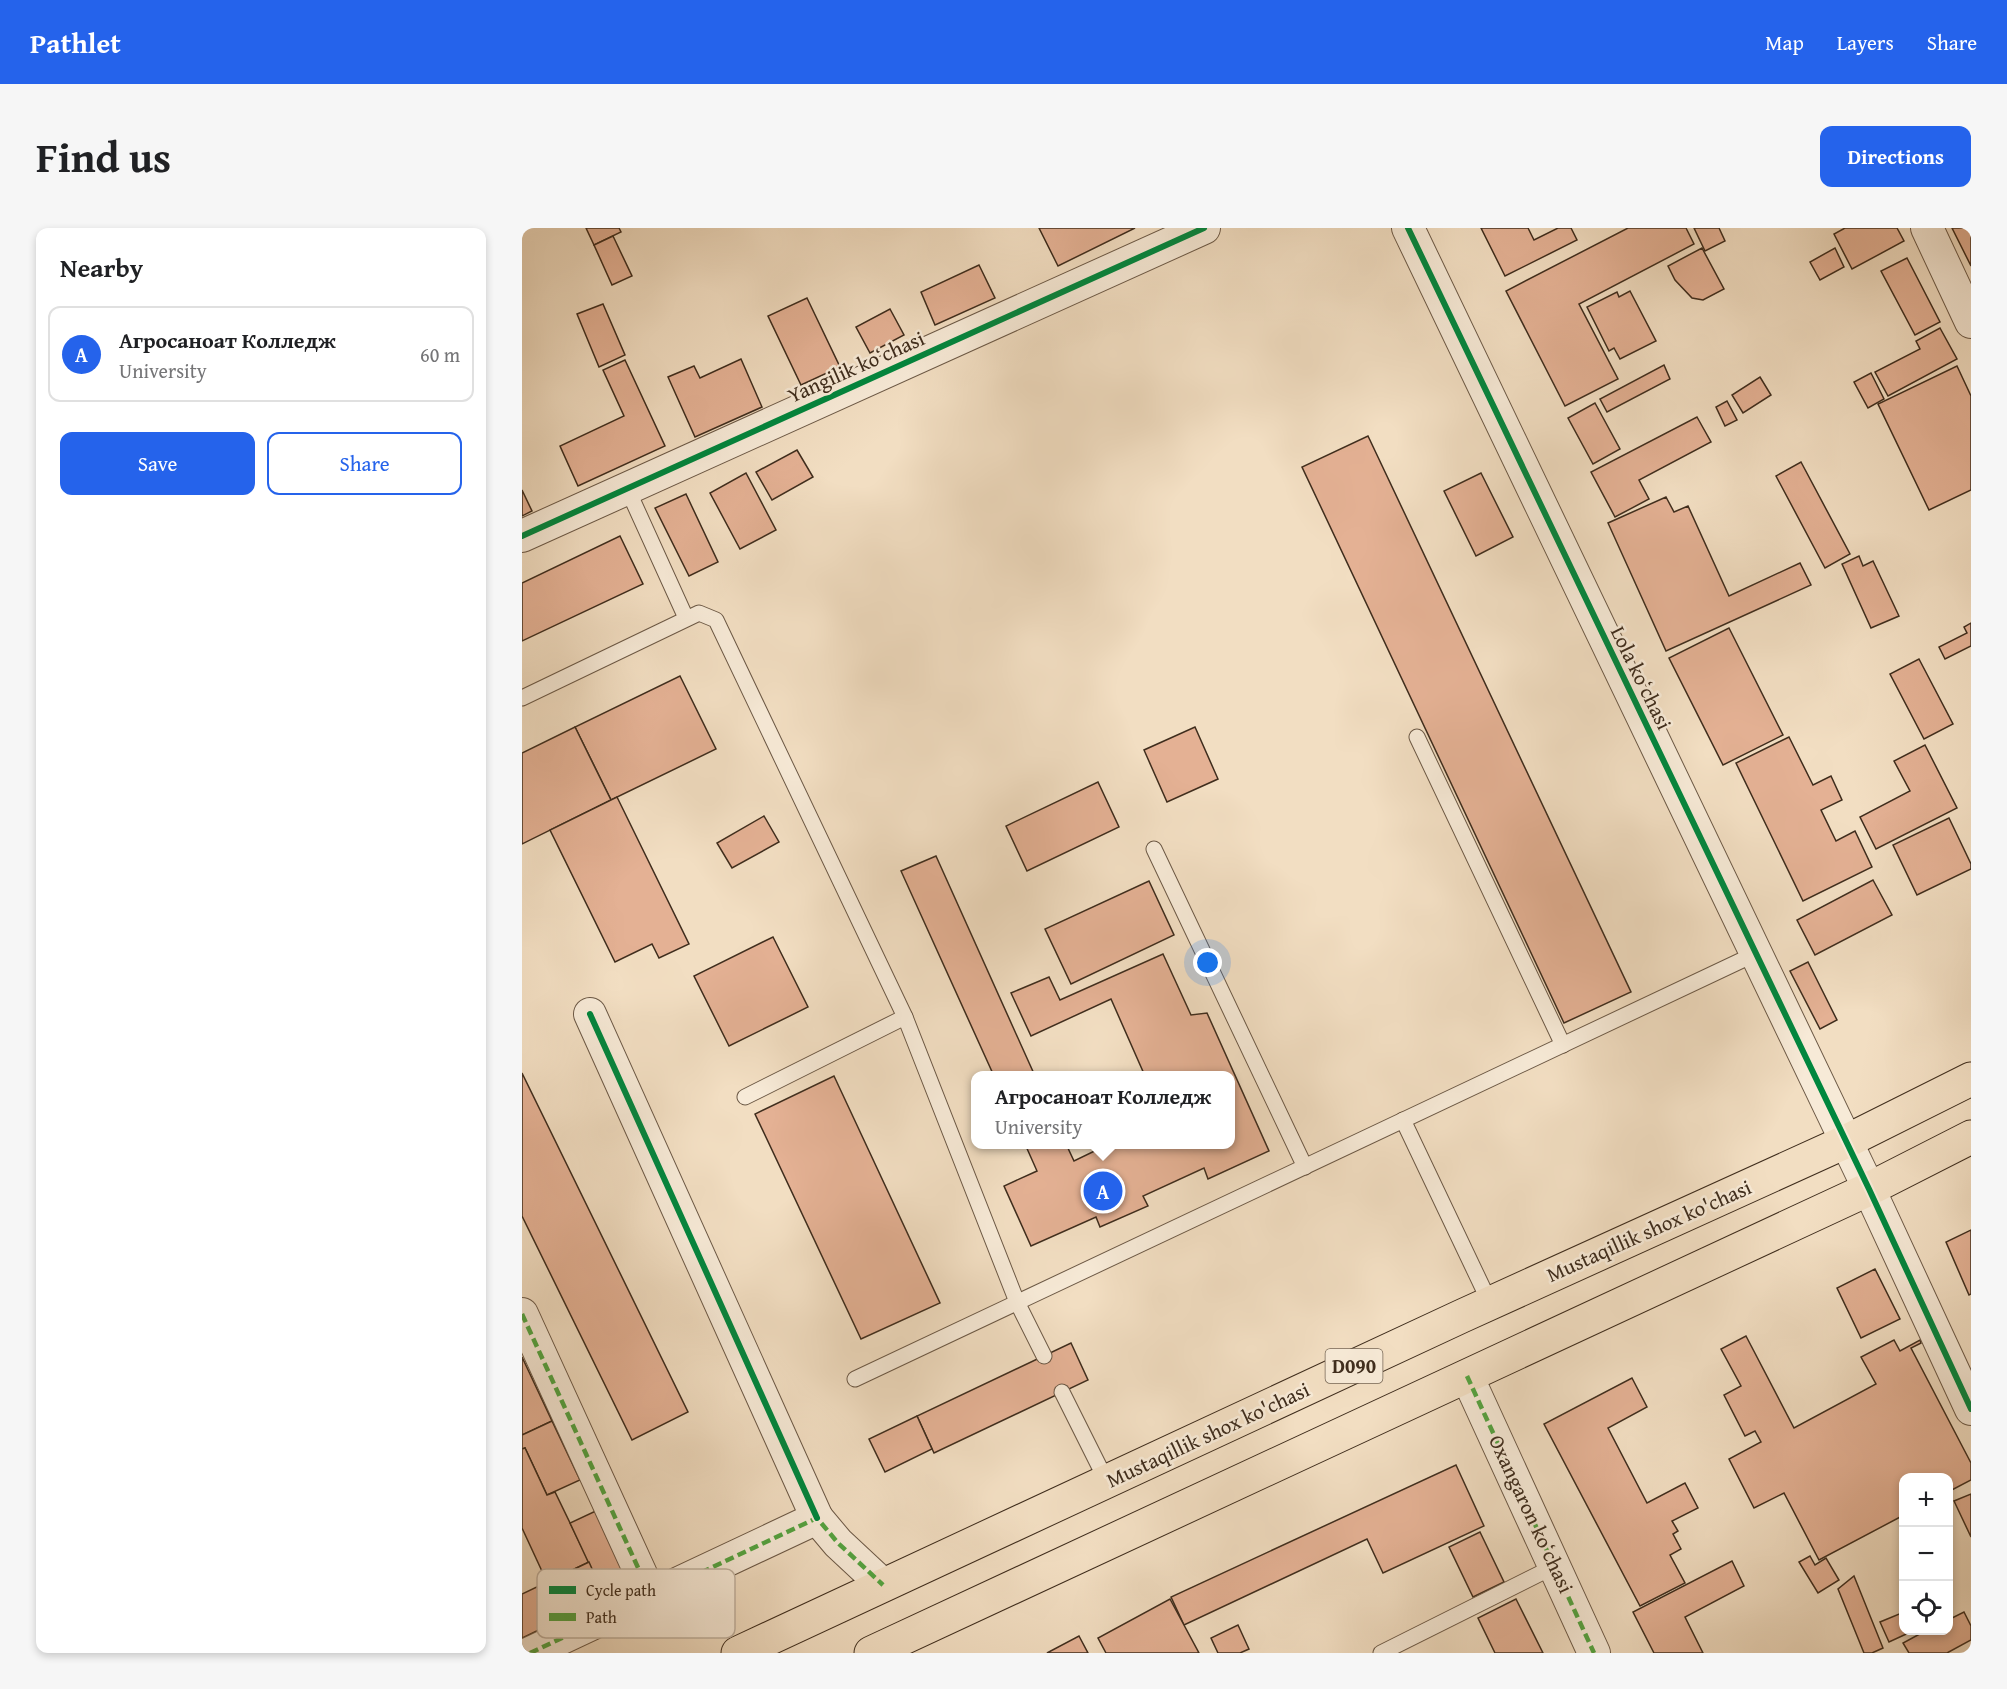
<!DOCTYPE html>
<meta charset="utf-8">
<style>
:root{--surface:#fff;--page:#f6f6f6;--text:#202124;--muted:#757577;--line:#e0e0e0;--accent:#2563eb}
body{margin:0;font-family:"Gentium Book Plus",serif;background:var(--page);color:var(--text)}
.controls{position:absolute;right:18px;bottom:18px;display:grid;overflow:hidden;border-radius:12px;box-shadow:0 3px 9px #0003}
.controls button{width:54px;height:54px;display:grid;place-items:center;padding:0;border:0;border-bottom:2px solid var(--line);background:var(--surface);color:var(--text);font:30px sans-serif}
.you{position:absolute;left:686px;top:735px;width:21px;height:21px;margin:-15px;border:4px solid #fff;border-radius:50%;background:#1a73e8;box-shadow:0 0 0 9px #1a73e833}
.badge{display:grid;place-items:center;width:39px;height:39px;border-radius:50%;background:var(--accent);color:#fff;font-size:20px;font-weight:700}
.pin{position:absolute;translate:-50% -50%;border:3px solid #fff;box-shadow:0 2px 6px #0006}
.popup{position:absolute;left:449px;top:843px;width:264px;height:78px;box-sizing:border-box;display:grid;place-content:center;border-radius:12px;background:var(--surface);filter:drop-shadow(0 2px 4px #0005);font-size:20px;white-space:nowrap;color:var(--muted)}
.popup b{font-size:22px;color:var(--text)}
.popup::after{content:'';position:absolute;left:50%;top:100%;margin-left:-12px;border:12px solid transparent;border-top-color:var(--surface)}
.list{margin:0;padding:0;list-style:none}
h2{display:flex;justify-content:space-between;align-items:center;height:78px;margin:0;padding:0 24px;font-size:26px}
h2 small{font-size:20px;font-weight:400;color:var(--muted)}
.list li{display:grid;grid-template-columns:39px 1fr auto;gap:18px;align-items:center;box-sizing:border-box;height:96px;margin:0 12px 12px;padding:0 12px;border:2px solid var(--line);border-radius:12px}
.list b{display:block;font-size:22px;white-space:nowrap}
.list p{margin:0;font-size:20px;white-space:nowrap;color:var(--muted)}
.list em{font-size:20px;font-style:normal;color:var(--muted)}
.actions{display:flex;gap:12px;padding:18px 24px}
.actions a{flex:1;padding:14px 0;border:2px solid var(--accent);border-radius:12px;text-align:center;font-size:21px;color:var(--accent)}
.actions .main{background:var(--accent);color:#fff}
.icon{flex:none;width:33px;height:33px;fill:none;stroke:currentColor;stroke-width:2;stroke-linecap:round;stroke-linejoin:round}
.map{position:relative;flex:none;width:1449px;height:1425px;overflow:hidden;border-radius:12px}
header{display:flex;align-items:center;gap:36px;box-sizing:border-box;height:84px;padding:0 30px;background:var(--accent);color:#fff}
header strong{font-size:28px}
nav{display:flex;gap:33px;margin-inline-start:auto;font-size:21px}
.intro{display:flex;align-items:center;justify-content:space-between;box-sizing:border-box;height:144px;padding:0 36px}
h1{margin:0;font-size:42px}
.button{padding:15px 27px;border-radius:12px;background:var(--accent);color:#fff;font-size:21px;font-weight:700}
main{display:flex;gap:36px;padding:0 36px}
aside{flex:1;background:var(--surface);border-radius:12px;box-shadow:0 3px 9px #0003}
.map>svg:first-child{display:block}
.building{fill:#e4b194;stroke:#3f2d1d;stroke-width:1.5}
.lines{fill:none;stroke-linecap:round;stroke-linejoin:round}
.lane-casing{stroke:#6c5946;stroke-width:17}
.street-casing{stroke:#6c5946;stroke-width:34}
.primary-casing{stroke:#3f2d1d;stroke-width:35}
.lane{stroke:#f7ead7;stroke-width:15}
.street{stroke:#f7ead7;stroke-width:32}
.primary{stroke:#f2dec2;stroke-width:33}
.quiet{stroke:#54a441;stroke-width:4.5;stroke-dasharray:9 4.5;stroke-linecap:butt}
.cycleway-casing{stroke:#f7ead7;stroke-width:10}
.cycleway{stroke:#00873e;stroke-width:6}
.labels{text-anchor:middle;stroke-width:5;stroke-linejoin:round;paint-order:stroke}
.shield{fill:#f7ead7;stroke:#766655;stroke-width:1.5}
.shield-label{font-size:20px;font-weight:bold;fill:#3f2d1d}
.street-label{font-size:21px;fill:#3f2d1d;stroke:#f7ead7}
.key{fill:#f7ead7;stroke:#c0b19f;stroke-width:1.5}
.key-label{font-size:16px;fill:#3f2d1d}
</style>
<header>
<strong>Pathlet</strong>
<nav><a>Map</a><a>Layers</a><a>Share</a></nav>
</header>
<div class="intro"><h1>Find us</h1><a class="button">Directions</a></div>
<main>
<aside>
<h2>Nearby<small></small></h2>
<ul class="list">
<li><span class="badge">A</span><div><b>Агросаноат Колледж</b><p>University</p></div><em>60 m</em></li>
</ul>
<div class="actions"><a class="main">Save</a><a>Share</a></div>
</aside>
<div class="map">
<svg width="1449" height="1425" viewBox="0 0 1449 1425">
<rect width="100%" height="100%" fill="#f2dec2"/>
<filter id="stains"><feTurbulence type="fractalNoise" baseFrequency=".00333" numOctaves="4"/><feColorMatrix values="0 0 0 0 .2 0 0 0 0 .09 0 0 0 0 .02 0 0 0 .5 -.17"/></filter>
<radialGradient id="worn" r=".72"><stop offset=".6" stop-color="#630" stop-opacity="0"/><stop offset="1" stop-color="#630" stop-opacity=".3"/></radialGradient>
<g class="building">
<polygon points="64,0 97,0 99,4 72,17"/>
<polygon points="517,0 613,0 536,38"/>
<polygon points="959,0 1006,0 1012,12 1036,0 1049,0 1055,12 983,48"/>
<polygon points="1106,0 1164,0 1172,16 1057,76 1096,151 1043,178 984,63"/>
<polygon points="1172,0 1197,0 1203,13 1183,23"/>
<polygon points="1323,0 1375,0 1382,13 1330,41 1312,6"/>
<polygon points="1430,0 1449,0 1449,38"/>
<polygon points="91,8 110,48 90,57 72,17"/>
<polygon points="1180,20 1202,61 1181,72 1170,70 1153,52 1146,38"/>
<polygon points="1313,20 1322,39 1298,52 1288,34"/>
<polygon points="1385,30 1418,94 1393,107 1359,43"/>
<polygon points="457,37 473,70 413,97 399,64"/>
<polygon points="1108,63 1134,113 1098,131 1092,120 1087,123 1065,79 1095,64 1097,69"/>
<polygon points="285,70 318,139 279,157 246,88"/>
<polygon points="81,76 103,127 77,139 55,86"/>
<polygon points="368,81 382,107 348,125 334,99"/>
<polygon points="1418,100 1435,131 1366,168 1353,144 1398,121 1394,113"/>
<polygon points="219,131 240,179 173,209 146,149 172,138 178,150"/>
<polygon points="103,132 143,218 56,258 38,218 102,188 81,142"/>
<polygon points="1142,137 1148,151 1085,184 1078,171"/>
<polygon points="1435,138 1449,168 1449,262 1407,282 1356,176"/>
<polygon points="1349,145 1362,171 1346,180 1332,154"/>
<polygon points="1238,149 1249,167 1221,185 1210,167"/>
<polygon points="1205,173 1215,192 1203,198 1194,179"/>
<polygon points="1073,175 1098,221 1071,236 1046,190"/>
<polygon points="1175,189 1189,214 1117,252 1127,271 1093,289 1069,244"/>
<polygon points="846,208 1109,764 1042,795 780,239"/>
<polygon points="275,222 291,249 250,272 234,244"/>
<polygon points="1279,234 1328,326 1303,340 1254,248"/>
<polygon points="224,245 254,302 218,321 188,265"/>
<polygon points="959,245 991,309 954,328 922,263"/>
<polygon points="0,262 10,283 0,288"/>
<polygon points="164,266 196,334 167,348 133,280"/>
<polygon points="1144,269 1152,284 1166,278 1207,368 1278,335 1289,357 1144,423 1086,295"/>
<polygon points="98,308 121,356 0,413 0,355"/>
<polygon points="1337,328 1341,338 1351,333 1377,388 1349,400 1320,336"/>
<polygon points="1449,395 1449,418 1423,431 1417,419 1445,405 1442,399"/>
<polygon points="1207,400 1261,507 1201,537 1147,430"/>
<polygon points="1397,431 1431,496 1402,511 1368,446"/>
<polygon points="158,448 194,521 89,572 53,499"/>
<polygon points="53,499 89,572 0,616 0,525"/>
<polygon points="673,499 696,551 645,574 622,522"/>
<polygon points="1267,509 1291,557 1309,548 1320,572 1299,582 1314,613 1333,603 1350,639 1281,673 1214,535"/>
<polygon points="1403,517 1435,580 1354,621 1338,589 1388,563 1372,533"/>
<polygon points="576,554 597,599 505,643 484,598"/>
<polygon points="95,569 167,716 137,730 130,716 93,734 28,602"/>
<polygon points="242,588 257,614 210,640 195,615"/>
<polygon points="1427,590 1449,636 1449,641 1395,667 1371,617"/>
<polygon points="414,628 513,848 472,848 379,643"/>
<polygon points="1351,652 1370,687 1293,727 1275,692"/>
<polygon points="627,653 652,707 549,756 523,701"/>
<polygon points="251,709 286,779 207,818 172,748"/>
<polygon points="641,726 669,787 685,785 747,923 686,951 682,940 621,968 626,978 578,999 574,989 509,1018 482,958 515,943 503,916 544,916 552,933 587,916 708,916 708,848 623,848 589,771 509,808 489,765 527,749 538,772"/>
<polygon points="1286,734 1315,792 1298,801 1268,743"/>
<polygon points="0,845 166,1184 110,1212 0,988"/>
<polygon points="312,848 418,1075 339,1111 233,886"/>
<polygon points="1449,1002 1449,1066 1447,1067 1424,1014"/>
<polygon points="1353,1041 1378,1091 1339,1110 1315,1060"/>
<polygon points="1224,1108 1272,1200 1354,1156 1339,1129 1372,1112 1378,1123 1398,1112 1399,1115 1389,1120 1449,1235 1449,1252 1426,1264 1426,1250 1382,1250 1382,1287 1297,1332 1262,1265 1232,1280 1207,1231 1239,1214 1233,1203 1223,1208 1202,1167 1219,1158 1199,1121"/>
<polygon points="549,1115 566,1152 412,1225 395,1188"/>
<polygon points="0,1129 30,1193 0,1207"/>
<polygon points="1110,1150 1125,1179 1086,1200 1125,1275 1163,1255 1176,1280 1150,1293 1156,1303 1151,1306 1159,1321 1148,1327 1163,1355 1118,1378 1022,1196"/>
<polygon points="395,1188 410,1221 363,1244 347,1211"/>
<polygon points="30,1193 58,1252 25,1267 3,1220 0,1221 0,1207"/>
<polygon points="3,1220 25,1267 33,1264 67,1334 25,1354 0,1300 0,1221"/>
<polygon points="934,1237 962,1298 861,1345 845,1311 662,1397 649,1369"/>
<polygon points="1449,1266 1449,1309 1432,1273"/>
<polygon points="78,1281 114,1356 83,1370 48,1295"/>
<polygon points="958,1304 982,1354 951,1369 927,1319"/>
<polygon points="1288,1328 1293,1337 1304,1330 1317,1352 1296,1365 1277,1334"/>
<polygon points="1210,1333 1222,1358 1163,1389 1181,1425 1132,1425 1111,1384"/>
<polygon points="67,1334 83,1370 0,1410 0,1366"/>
<polygon points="1332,1348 1361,1420 1350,1425 1342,1425 1316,1361"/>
<polygon points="648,1371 677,1425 584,1425 576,1410"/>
<polygon points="994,1371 1021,1425 973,1425 956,1390"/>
<polygon points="1382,1384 1382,1402 1393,1402 1367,1414 1358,1394"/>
<polygon points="1442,1384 1449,1398 1449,1412 1425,1425 1387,1425 1381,1415 1405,1402 1426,1402 1426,1392"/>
<polygon points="716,1397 727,1421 718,1425 696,1425 689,1410"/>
<polygon points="557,1408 566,1425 525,1425"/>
</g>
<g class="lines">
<defs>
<g id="lane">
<polyline points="105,260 164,390"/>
<polyline points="0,470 177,385 194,392 383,789 495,1074 522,1128"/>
<polyline points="895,509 1041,817"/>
<polyline points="632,621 783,939"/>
<polyline points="223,869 383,789"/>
<polyline points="881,892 968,1075"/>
<polyline points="333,1151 1233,726"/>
<polyline points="540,1164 585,1254"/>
<polyline points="859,1425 1033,1338"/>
</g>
<g id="street">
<polyline points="886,0 1347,961 1449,1181"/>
<polyline points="1405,0 1449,94"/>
<polyline points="0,308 682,0"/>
<polyline points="68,786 295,1290"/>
<polyline points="0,1086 129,1368"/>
<polyline points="945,1148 1072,1425"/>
<polyline points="8,1425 295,1290 316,1315 361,1357"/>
</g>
<g id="primary">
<polyline points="216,1425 940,1088 1323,914 1449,851"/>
<polyline points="349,1425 1347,961 1449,909"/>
</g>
</defs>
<use href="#lane" class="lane-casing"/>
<use href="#street" class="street-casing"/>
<use href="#primary" class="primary-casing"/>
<use href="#lane" class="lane"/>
<use href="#street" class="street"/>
<use href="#primary" class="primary"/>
<g class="quiet">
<polyline points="0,1086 129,1368"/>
<polyline points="945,1148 1072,1425"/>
<polyline points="8,1425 295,1290 316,1315 361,1357"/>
</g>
<defs>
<g id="cycleway">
<polyline points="886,0 1347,961 1449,1181"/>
<polyline points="0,308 682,0"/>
<polyline points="68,786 295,1290"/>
</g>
</defs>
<use href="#cycleway" class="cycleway-casing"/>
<use href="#cycleway" class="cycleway"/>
</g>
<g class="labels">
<rect class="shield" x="803.5" y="1121" width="57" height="34" rx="4.5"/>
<g class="shield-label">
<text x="832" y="1145">D090</text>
</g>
<g class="street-label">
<text transform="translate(334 139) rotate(-24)" y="7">Yangilik koʻchasi</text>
<text transform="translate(1119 450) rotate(64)" y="7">Lola koʻchasi</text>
<text transform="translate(1127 1003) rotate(-24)" y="7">Mustaqillik shox ko'chasi</text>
<text transform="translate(686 1207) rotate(-25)" y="7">Mustaqillik shox ko'chasi</text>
<text transform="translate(1009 1286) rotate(65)" y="7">Oxangaron koʻchasi</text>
</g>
</g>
<rect x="15" y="1341" width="198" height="69" rx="9" class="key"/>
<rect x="27" y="1358" width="27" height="8" fill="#00873e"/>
<rect x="27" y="1385" width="27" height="8" fill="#54a441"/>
<g class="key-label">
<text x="64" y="1368">Cycle path</text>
<text x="64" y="1395">Path</text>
</g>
<rect width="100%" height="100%" filter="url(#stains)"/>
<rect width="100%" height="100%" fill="url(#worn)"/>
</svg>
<div class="controls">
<button>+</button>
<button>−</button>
<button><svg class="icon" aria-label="locate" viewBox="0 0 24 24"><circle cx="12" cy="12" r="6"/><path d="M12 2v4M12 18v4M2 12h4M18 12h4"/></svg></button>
</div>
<div class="you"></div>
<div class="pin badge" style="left:581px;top:963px">A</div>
<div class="popup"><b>Агросаноат Колледж</b>University</div>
</div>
</main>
